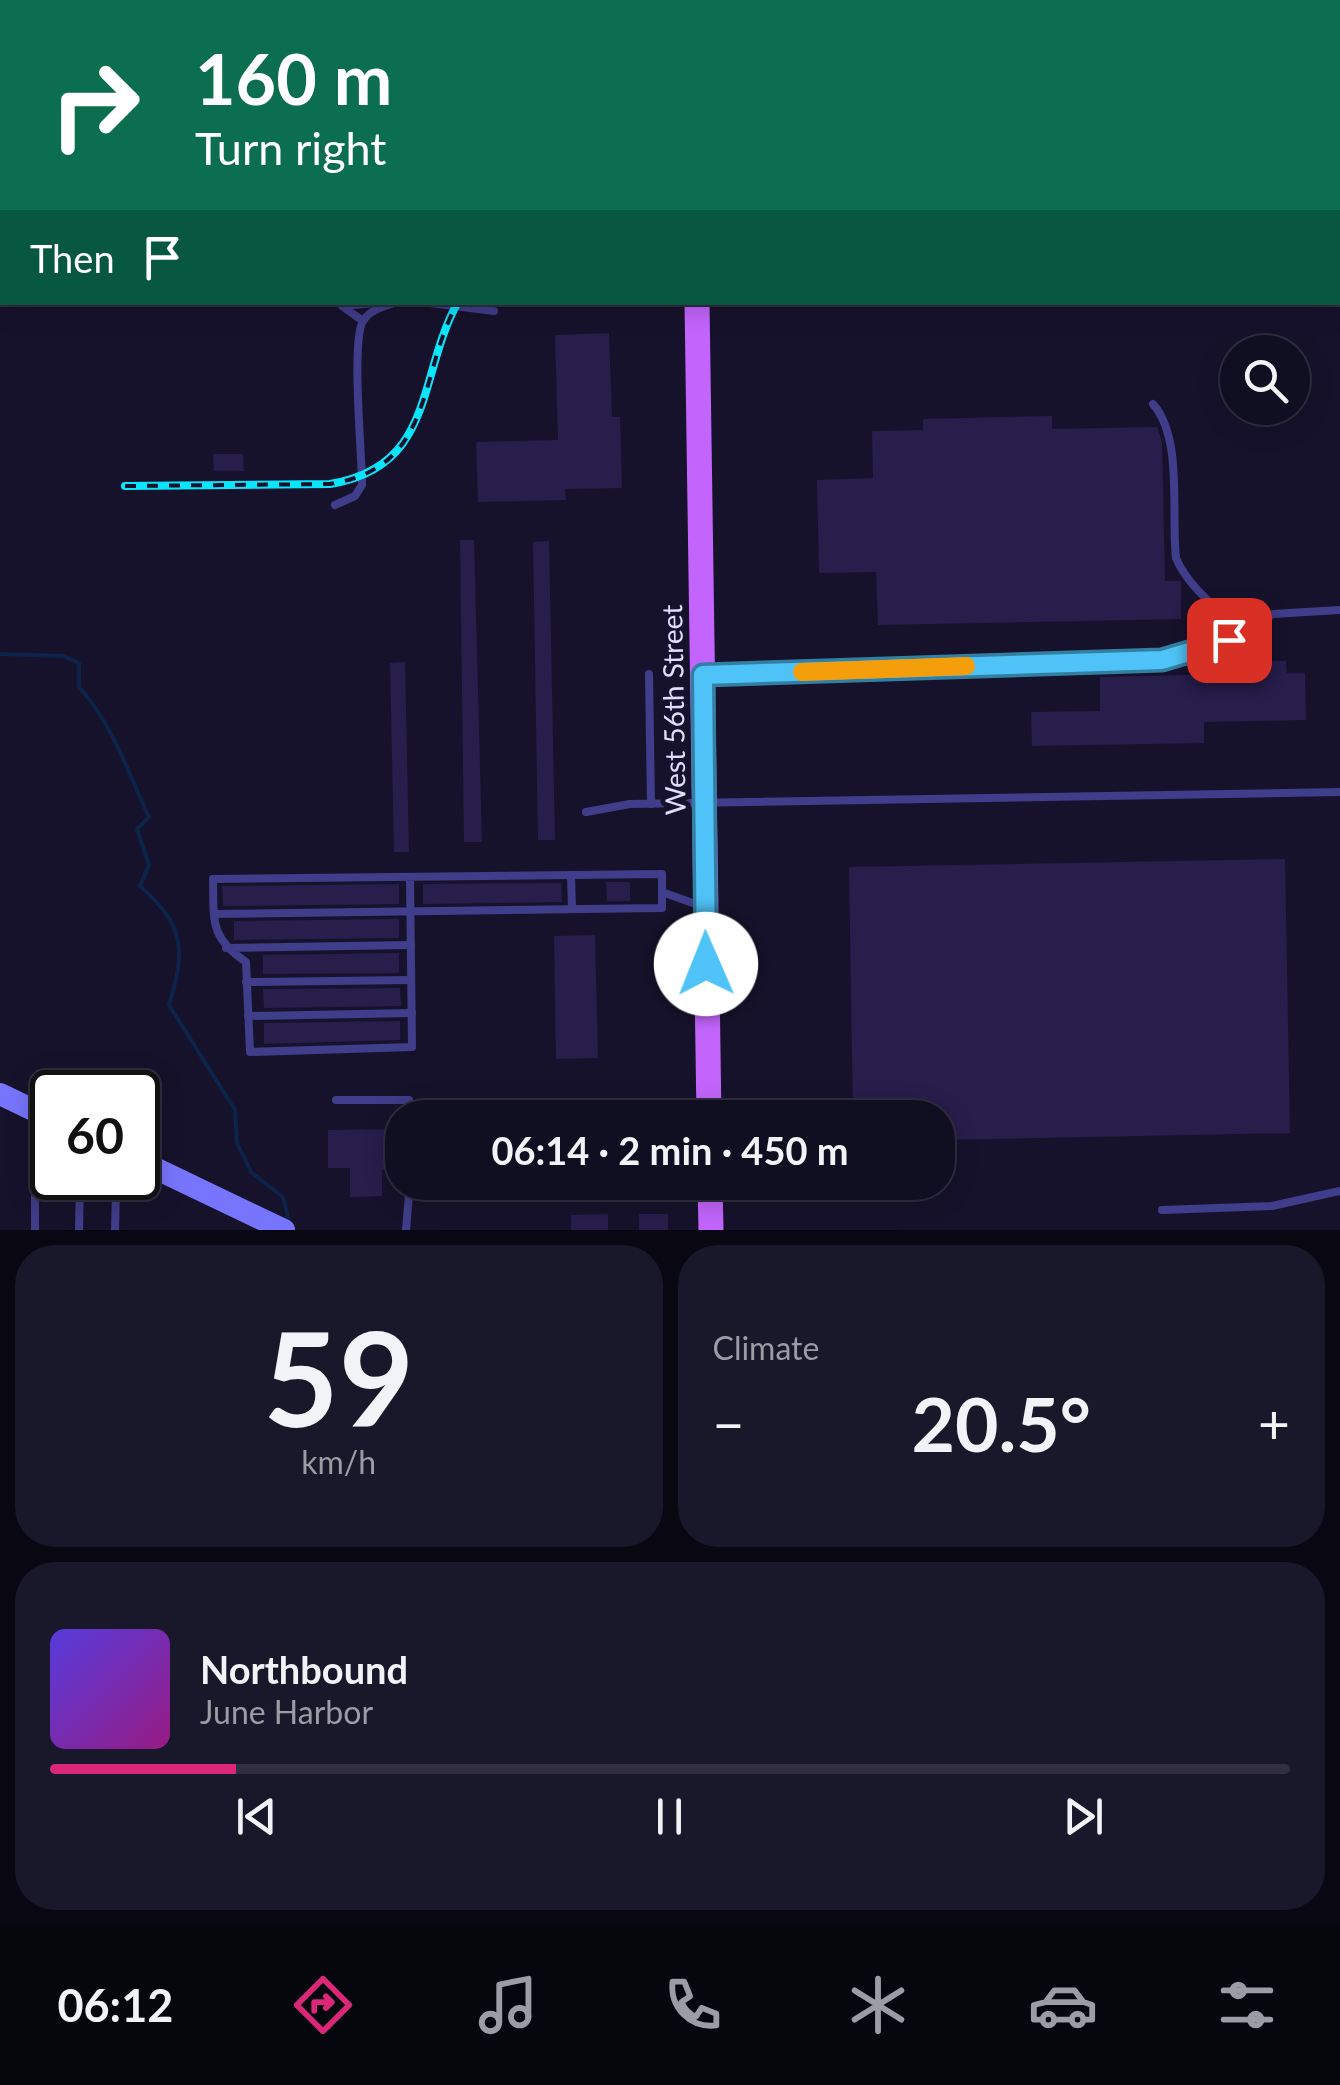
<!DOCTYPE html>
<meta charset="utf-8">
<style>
body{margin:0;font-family:Lato,sans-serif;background:#19172a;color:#f1f3f6;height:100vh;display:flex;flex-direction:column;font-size:38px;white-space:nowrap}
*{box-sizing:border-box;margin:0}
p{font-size:32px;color:#9c9ca5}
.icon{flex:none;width:55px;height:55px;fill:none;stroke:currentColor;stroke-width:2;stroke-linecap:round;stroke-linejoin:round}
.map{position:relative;height:1230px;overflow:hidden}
.details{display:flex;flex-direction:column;gap:15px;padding:15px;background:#090812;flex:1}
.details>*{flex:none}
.guide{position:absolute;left:0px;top:0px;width:1340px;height:305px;box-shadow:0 5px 25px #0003,0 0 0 2px #302e3f;background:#0b6e4f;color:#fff;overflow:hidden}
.tools{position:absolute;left:1220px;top:335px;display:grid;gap:20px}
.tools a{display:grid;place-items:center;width:90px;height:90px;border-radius:50%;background:#100e21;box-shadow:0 5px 25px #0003,0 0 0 2px #302e3f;font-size:50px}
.speed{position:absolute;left:30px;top:1070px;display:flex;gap:20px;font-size:50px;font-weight:700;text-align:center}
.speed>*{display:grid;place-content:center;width:130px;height:130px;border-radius:50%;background:#100e21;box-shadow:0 5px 25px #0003,0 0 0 2px #302e3f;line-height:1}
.speed .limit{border:5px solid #111;border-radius:15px;background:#fff;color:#111}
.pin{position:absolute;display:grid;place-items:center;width:85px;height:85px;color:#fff;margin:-42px;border-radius:20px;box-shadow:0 5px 15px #0006}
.me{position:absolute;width:110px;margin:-55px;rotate:359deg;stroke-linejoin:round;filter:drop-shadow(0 0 8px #0008)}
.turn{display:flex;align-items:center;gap:35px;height:210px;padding:0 30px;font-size:45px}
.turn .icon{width:130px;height:130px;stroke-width:2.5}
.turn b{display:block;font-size:70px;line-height:85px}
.then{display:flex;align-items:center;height:95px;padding:0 30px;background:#0003;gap:20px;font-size:38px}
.big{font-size:75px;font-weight:700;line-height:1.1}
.details .widget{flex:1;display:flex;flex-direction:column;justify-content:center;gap:15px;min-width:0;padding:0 35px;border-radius:40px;background:#19172a}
.details .dial{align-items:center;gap:0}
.dial b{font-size:130px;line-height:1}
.song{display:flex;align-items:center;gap:30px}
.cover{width:120px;height:120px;border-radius:15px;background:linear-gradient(135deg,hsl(250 70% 55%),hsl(310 70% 35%))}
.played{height:10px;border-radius:5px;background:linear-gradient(90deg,#db2777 15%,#302e3f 15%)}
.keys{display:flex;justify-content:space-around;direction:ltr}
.heat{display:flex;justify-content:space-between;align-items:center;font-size:55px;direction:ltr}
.details .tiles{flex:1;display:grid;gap:15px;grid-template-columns:1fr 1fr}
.widget:last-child{grid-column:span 2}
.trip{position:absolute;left:385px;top:1100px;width:570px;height:100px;border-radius:40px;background:#100e21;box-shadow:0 5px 25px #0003,0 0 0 2px #302e3f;font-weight:700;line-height:100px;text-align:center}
.tab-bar{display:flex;height:160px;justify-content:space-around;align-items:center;background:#06060d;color:#9c9ca5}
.tab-bar .icon{width:70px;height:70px}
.tab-bar .selected{color:#db2777}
.tab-bar b{font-size:45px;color:#f1f3f6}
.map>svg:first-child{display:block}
.green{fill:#153634}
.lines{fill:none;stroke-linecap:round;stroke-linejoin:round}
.stream{stroke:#0c234a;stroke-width:4}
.building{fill:#271e4c}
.path{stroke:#32bdb4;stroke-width:2.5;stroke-dasharray:5 8;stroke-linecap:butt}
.lane{stroke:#403d8a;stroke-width:8}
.secondary{stroke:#7775fd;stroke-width:22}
.primary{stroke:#c365fd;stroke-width:25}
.rail-casing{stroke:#0be5fc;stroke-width:8}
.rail{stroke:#16122c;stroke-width:4;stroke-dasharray:11;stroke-linecap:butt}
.route-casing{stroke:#337fa1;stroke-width:25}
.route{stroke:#4fc3f7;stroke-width:18}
.slow{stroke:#f59e0b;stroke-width:18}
.labels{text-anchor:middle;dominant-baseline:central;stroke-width:10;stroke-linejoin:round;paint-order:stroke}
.street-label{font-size:28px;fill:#e0ddff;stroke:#16122c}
</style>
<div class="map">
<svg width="1340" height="1230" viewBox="0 0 1340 1230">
<rect width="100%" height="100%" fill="#16122c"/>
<g class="green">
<path d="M76 0H675L676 2H75Z"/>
<path d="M709 0H1340V192L1338 2H709Z"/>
</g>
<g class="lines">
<path class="stream" d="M0 654 63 656 79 663V687C113 725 128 772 149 817L137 829 149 865 140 886C185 926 186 949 169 1005L235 1110 237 1143 252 1173 283 1197 289 1221"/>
</g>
<g class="building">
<path d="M609 333 612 417H620L622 488 565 489 566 500 478 502 476 442 558 440 555 335Z"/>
<path d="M1052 416V429L1157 427 1162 442 1165 581H1181V619L878 625 876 572 819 573 817 480 873 478 872 431 923 430V419Z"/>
<path d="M213 454H243L244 471H214Z"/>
<path d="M460 540H474L482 842H464Z"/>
<path d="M549 541 555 840H538L533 542Z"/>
<path d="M1268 661H1286L1287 673H1305L1306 720 1204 722V743L1032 746 1031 712 1100 711V677L1268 673Z"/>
<path d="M405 662 409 852H394L390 663Z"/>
<path d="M1285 859 1290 1133 938 1140V1118H853L849 867Z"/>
<path d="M606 882H630V901H607Z"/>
<path d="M561 883 562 902 423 904V884Z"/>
<path d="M399 884V904L223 906 222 886Z"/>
<path d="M399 919V938L234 940V921Z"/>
<path d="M595 935 598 1058 556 1059 554 936Z"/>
<path d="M399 953V973L263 974V955Z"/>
<path d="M400 988 401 1006 264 1008 263 989Z"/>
<path d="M400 1021V1040L264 1044V1023Z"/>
<path d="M402 1129V1169L382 1170V1196L350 1197V1168H328V1130Z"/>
<path d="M608 1214V1230H571V1215Z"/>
<rect x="639" y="1214" width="29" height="16"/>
</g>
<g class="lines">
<path class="path" d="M0 187 2 188"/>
<g class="lane">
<path d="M639 0 640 2"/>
<path d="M846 0V2"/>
<path d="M422 302 494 311"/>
<path d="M363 321 342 306 385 302"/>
<path d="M1153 404C1183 438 1171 513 1176 558 1189 589 1220 610 1244 633"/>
<path d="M335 505 355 496 362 485C362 454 351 342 363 321 370 309 386 306 397 302"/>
<path d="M649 674 651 804"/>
<path d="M708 675 1163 660 1229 640 1273 614 1340 610"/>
<path d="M586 812 630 804 1340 792"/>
<path d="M571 875 572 909"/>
<path d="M410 877 412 1047 250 1052 246 962C209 937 214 920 213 879 362 877 512 876 662 874V892L701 906"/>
<path d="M214 914 662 908V892"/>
<path d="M226 948 411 945"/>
<path d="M246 982 411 980"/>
<path d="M248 1016 412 1013"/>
<path d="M336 1100H409V1118"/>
<path d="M1162 1210 1272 1206 1340 1191"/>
<path d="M35 1230V1178H81"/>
<path d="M79 1230 80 1178 94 1188 116 1190 115 1230"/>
<path d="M406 1230 410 1182"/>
</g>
<g class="secondary">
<path d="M0 1094 52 1119"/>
<path d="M138 1160 284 1230"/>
</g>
<g class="primary">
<path d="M691 0V2"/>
<path d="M697 302 709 1118"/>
<path d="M710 1182 711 1230"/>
</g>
<g class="rail-casing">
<g id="rail">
<path d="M1338 206H1340"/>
<path d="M0 225H2"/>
<path d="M125 486 330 484C436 467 417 375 458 302"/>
</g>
</g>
<use href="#rail" class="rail"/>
</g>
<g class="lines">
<g class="route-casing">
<path id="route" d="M706 964 703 675 1162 660 1229 640"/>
</g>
<use href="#route" class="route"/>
<path class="slow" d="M802 672 966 666"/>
</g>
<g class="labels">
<g class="street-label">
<text transform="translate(673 710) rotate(-91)">West 56th Street</text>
</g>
</g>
</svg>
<div class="tools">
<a><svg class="icon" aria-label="search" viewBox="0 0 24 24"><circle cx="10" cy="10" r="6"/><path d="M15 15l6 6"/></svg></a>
</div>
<div class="speed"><div class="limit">60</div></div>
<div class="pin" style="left:1229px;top:640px;background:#d93025"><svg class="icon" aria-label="arrive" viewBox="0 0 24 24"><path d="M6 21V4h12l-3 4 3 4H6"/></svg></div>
<svg class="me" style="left:706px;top:964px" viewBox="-20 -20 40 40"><circle r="19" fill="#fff"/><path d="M0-13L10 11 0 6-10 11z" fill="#4fc3f7"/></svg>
<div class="trip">06:14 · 2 min · 450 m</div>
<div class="guide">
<div class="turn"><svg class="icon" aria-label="right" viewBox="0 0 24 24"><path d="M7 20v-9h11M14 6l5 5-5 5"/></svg><div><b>160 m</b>Turn right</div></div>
<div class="then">Then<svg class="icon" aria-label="arrive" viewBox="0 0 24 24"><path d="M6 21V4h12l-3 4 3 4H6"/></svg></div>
</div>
</div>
<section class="details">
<div class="tiles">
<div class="widget dial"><b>59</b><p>km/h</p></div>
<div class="widget"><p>Climate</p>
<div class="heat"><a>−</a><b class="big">20.5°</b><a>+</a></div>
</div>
<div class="widget">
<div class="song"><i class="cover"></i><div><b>Northbound</b><p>June Harbor</p></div></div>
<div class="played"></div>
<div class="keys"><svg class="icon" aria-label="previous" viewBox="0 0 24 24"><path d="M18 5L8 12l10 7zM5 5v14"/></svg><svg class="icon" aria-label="pause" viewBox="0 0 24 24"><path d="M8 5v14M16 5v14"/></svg><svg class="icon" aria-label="next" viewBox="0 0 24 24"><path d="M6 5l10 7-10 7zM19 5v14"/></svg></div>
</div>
</div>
</section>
<nav class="tab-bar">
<b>06:12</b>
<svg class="icon selected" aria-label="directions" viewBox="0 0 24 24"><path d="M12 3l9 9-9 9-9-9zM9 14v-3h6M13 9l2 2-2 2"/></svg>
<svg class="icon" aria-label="music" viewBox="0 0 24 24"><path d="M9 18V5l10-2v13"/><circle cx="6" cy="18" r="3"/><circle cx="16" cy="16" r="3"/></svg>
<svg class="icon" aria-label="phone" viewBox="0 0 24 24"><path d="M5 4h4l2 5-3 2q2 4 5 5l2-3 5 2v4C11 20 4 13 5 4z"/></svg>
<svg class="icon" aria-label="climate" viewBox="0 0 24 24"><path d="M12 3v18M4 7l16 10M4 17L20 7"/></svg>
<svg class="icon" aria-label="car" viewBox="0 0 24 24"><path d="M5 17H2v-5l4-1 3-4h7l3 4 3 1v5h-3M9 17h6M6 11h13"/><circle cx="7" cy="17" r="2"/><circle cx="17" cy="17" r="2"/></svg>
<svg class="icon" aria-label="filters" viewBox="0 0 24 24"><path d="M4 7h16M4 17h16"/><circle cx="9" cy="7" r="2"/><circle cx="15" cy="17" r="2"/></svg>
</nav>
